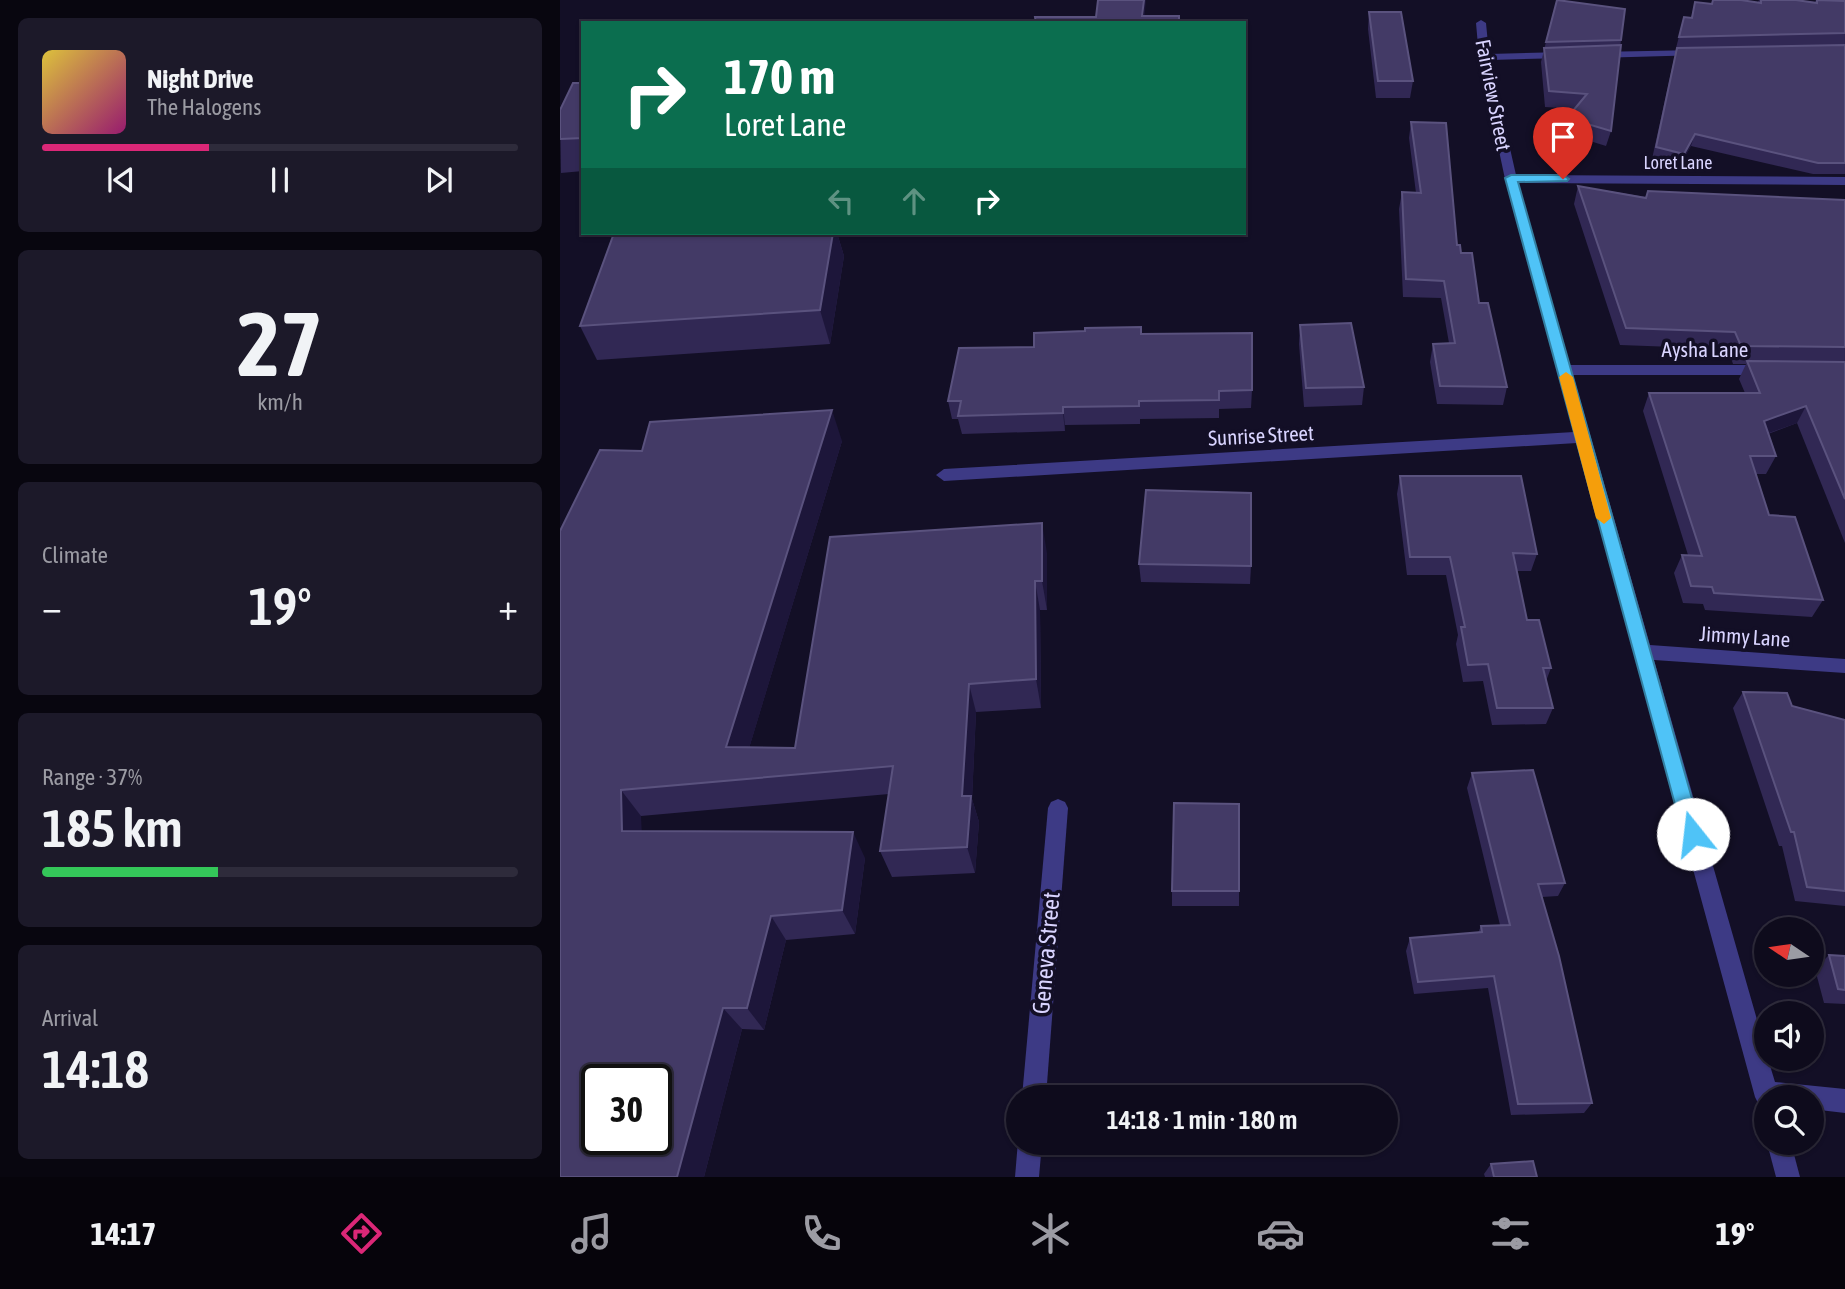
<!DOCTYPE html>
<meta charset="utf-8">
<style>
body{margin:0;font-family:"Asap Condensed",sans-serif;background:#1c1929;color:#f1f3f6;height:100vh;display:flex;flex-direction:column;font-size:26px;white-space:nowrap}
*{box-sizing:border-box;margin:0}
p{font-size:23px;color:#9b9ba3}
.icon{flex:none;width:38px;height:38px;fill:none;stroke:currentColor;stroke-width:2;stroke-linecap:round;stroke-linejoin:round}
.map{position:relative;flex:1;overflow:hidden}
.panel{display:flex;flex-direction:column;gap:18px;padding:18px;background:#08060f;width:560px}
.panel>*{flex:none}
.banner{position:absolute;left:21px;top:21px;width:665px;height:214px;border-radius:0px;box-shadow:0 2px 5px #0004,0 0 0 2px #2e2b3b;background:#0b6e4f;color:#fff;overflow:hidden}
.needle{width:46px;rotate:283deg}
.tools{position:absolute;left:1194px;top:917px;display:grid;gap:14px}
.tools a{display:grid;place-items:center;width:70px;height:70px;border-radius:50%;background:#0e0b1c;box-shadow:0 2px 5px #0004,0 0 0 2px #2e2b3b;font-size:35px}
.speed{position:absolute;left:21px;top:1064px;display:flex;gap:14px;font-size:35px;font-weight:700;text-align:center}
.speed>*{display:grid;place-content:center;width:91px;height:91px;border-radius:50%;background:#0e0b1c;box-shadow:0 2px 5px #0004,0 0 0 2px #2e2b3b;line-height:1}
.speed .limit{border:4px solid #111;border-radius:10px;background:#fff;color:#111}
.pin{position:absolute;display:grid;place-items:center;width:60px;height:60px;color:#fff;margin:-72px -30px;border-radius:50% 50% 50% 0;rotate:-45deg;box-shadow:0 0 7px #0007}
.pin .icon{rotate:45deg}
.me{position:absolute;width:77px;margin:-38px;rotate:344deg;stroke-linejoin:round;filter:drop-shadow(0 0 5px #0008)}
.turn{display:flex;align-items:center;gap:24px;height:147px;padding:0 28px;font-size:32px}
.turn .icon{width:91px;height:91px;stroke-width:2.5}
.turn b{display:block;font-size:49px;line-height:60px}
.lanes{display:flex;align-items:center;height:66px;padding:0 28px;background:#0003;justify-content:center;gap:35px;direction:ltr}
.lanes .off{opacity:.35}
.big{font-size:52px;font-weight:600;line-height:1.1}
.panel .widget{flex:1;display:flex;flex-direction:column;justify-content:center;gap:10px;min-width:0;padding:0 24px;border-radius:10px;background:#1c1929}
.panel .dial{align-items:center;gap:0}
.dial b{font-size:91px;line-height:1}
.song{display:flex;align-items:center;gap:21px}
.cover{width:84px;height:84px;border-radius:10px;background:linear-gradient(135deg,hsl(50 70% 55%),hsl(320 70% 35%))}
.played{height:7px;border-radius:4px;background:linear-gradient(90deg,#db2777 35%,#2e2b3b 35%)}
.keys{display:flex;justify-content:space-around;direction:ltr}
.heat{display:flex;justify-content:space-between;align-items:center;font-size:38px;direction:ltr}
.charge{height:10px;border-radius:5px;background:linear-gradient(90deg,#34c759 37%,#2e2b3b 0)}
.trip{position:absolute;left:446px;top:1085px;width:392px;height:70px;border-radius:35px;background:#0e0b1c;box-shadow:0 2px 5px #0004,0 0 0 2px #2e2b3b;font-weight:600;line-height:70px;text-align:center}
.tab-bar{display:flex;height:112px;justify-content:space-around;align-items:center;background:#06040b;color:#9b9ba3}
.tab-bar .icon{width:49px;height:49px}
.tab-bar .active{color:#db2777}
.tab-bar b{font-size:32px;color:#f1f3f6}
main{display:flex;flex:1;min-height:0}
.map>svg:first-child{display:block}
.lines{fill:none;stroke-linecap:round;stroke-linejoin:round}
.minor{fill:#3d3a85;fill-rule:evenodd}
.wall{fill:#312854}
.shaded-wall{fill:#1d163a}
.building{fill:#433a66;stroke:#5a527e;stroke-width:2;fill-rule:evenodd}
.route{fill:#4fc3f7;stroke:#337fa1;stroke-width:2}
.slow{fill:#f59e0b}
.labels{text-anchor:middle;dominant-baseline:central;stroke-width:7;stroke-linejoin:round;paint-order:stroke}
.far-street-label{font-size:18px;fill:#d9d4ff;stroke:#130f26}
.street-label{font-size:21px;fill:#d9d4ff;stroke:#130f26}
.near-street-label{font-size:24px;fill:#d9d4ff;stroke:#130f26}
</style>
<main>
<section class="panel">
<div class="widget">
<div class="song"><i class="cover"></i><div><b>Night Drive</b><p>The Halogens</p></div></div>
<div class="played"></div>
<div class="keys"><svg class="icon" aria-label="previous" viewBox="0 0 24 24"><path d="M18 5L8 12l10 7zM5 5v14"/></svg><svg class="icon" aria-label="pause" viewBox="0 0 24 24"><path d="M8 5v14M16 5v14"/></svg><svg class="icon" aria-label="next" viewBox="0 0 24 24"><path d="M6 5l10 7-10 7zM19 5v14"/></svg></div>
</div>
<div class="widget dial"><b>27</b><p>km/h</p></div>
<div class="widget"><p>Climate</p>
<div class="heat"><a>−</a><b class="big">19°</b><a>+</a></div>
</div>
<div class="widget"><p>Range · 37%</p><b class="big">185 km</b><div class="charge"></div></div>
<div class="widget"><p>Arrival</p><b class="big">14:18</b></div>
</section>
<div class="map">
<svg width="1285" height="1177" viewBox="0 0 1285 1177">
<rect width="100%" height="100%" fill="#130f26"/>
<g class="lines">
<g class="minor">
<path d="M921 20 926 23 929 54 1005 52 1010 55 1005 58 930 60 956 175 1285 177V185L958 183 1010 365H1207L1214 370 1207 375H1013L1090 645 1285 659V673L1094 660 1206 1051V1059H1208L1215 1082 1285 1089V1113L1251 1109V1097H1206V1108L1199 1105 1195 1097 1017 443 384 481 376 475 384 469 1014 432 945 179 919 57 916 23Z"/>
<path d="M1138 50 1142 51V55L1036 58 1031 55 1036 52Z"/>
<path d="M498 799 505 802 508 808 486 1097H462L488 808 491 802Z"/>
<path d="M458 1141 482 1143 479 1177H455Z"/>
<path d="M1207 1143H1231L1240 1177H1216Z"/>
</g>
</g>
<g class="wall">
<path d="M1199 0H1236L1255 2 1256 0 1285 1V45L1116 48 1124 17 1131 18 1135 2 1152 4 1198 2Z"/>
<path d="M809 12 853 81 850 98H816L808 29Z"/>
<path d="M1061 40 1051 131 1046 146 1004 133 1007 118 1015 109 985 107 981 62 986 42Z"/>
<path d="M1285 45V174H1253L1131 146 1120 165 1092 159 1114 59 1117 48Z"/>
<path d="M23 83V171L1 173 0 110Z"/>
<path d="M851 122 897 245 901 253 947 387 943 405 877 404 870 362 873 344 889 343 881 298 843 297 839 209 842 192 856 193 849 138Z"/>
<path d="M1018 186 1086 197 1088 191 1285 200V543L1237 423 1208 434 1216 456 1206 474H1196L1209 515 1263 600 1252 617 1145 610 1143 604 1123 603 1114 573 1122 555H1128L1083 411 1089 393H1185L1179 379 1186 364H1173L1168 349 1060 345 1014 204Z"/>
<path d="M111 233H277L284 256 270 344 37 360 20 326Z"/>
<path d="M740 325 804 387 802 405 744 407 739 344Z"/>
<path d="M581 334 692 390 691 408 659 409V418L580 419V424L505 425V431L402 434 398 419H392L388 401 474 347Z"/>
<path d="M282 441 189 748H235L487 553V610H480L481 708 416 712 412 799 419 822 415 873 332 877 320 851 329 794 81 816V831L305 858 295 934 226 940 204 1030 182 1029 144 1177H0L82 451Z"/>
<path d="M840 476 977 554 971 571H956L967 620 991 668 986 681 993 708 986 724 932 725 923 681 903 682 896 644 898 635 886 575H847L837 494Z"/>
<path d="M579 564 691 566 690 584 581 582Z"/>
<path d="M1183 692 1285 720V906L1235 901 1222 846H1219L1173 708Z"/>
<path d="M912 773 1005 883 998 896 982 897 1032 1103 1024 1113 951 1115 928 988 854 994 846 951 850 938 918 933 921 926 940 925 907 788Z"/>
<rect x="612" y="891" width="67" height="15"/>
<path d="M1269 955 1285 956V1004L1264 1003 1255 969Z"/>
<path d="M931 1164 977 1177H925L924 1174Z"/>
</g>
<g class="shaded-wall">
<path d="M584 0H586L584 23H583Z"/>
<path d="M1135 134 1131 146 1120 165 1124 154Z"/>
<path d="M273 233H277L284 256 270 344 260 310Z"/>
<path d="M1246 406 1237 423 1195 438 1204 421Z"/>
<path d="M503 407 505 425V431L503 413Z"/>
<path d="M272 410 282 441 181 775 166 747Z"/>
<path d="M482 523 487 553V610L482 581Z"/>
<path d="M475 581 480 610 481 708 476 679Z"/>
<path d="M409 684 416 712 412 799 419 822 415 873 407 847 402 796Z"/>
<path d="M61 790 81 816 83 857 62 831Z"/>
<path d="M293 832 305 858 295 934 282 910Z"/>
<path d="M211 916 226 940 204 1030 187 1008Z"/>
<path d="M163 1008 182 1029 144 1177H117Z"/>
</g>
<g class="building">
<path d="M538 0H584L582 16H619V23H476L475 17H536Z"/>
<path d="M997 0 1065 9 1061 40 986 42Z"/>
<path d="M1153 0H1181L1201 3V0H1236L1257 3V0L1285 1V33L1119 37 1124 17 1132 18 1135 2 1152 4Z"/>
<path d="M809 12H841L853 81H818Z"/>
<path d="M1061 45 1051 131 1007 118 1027 94 989 91 984 48Z"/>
<path d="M1285 45V163H1258L1135 134 1124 154 1096 147 1117 48Z"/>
<path d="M13 83H23V138L0 139V110Z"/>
<path d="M851 122 886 123 897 245H900L901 253H912L919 303H928L947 387 880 386 873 344 895 343 884 281 846 279 842 192 861 193Z"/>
<path d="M1018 186 1086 198 1088 191 1285 200V347L1181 346 1175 332 1066 328Z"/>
<path d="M111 233H273L260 310 20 326 53 236Z"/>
<path d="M791 323 804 387 746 388 740 325Z"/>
<path d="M581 327V334L692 333V390L659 391V400L579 401V406L503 407V413L398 416 401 401H388L399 348 474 347V333L525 331V328Z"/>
<path d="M1187 361 1285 362V499L1246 406 1204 421 1216 456H1190L1209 515 1235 517 1263 600 1154 593 1152 587 1131 586 1122 555 1142 556 1089 393H1200Z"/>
<path d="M272 410 166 747 235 748 270 537 482 523V581H475L476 679 409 684 402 796H411L407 847 320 851 333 766 61 790 62 831 293 832 282 910 211 916 187 1008H163L117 1177H0V531L40 450 82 451 90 422ZM37 1080H96V1139H37Z"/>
<path d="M840 476H961L977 554 953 553 967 620H979L991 668H983L993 708H937L928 664 908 665 901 627H905L890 557H850Z"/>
<path d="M586 490 691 493V566L579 564Z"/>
<path d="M1183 692 1227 693 1232 706 1285 720V891L1247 887 1234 832H1231Z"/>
<path d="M973 770 1005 883 978 884 999 956 1032 1103 958 1104 934 976 858 982 850 938 922 932 921 926 950 925 912 773Z"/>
<path d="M614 803 679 804V891H612Z"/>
<path d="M1269 955 1285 956V990L1278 989Z"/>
<path d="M973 1161 977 1177H934L931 1164Z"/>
</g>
<path class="route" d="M1003 175 1009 179 1007 181 958 182 1142 834 1139 839 1133 842 1126 839 1123 834 945 178 951 175Z"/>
<path class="slow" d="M1006 372 1013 377 1051 518 1044 524 1036 518 999 377Z"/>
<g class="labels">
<g class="far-street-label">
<text x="1118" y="162">Loret Lane</text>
</g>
<g class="street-label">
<text transform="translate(934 95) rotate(79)">Fairview Street</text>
<text x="1145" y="349">Aysha Lane</text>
<text transform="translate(701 435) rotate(-3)">Sunrise Street</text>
<text transform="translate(1185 636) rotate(4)">Jimmy Lane</text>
</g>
<g class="near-street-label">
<text transform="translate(486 953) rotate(-85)">Geneva Street</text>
</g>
</g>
</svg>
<div class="tools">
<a><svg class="needle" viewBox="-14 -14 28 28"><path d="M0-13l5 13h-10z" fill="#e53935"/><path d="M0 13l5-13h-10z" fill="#9b9ba3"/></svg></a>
<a><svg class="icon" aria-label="sound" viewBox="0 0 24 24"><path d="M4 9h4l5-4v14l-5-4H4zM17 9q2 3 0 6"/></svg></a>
<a><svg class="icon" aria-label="search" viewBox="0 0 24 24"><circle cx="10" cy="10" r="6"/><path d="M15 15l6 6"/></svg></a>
</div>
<div class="speed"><div class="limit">30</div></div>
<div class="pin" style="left:1003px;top:179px;background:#d93025"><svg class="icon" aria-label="arrive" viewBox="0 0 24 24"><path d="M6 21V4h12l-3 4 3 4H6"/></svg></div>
<svg class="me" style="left:1133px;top:834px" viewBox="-20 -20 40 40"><circle r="19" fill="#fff"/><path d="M0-13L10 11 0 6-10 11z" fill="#4fc3f7"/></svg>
<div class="trip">14:18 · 1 min · 180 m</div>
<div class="banner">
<div class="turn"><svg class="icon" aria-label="right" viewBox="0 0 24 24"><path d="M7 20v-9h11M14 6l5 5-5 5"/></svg><div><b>170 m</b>Loret Lane</div></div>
<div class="lanes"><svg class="icon off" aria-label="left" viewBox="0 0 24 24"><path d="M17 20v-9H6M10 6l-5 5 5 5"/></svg><svg class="icon off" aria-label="ahead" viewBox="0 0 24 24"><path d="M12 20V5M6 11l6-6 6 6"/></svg><svg class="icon" aria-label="right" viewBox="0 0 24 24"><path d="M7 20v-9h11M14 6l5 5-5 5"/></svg></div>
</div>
</div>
</main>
<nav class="tab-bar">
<b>14:17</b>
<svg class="icon active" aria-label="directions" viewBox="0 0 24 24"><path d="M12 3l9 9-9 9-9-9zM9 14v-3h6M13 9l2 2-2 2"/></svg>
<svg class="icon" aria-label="music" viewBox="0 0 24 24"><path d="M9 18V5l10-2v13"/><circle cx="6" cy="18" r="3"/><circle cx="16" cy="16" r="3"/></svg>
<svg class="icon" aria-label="phone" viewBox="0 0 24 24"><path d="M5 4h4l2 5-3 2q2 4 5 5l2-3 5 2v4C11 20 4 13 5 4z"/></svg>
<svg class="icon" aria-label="climate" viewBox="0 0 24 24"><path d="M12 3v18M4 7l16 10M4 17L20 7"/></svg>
<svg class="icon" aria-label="car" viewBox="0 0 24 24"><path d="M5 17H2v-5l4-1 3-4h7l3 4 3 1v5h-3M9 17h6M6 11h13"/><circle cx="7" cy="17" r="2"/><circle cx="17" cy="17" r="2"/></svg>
<svg class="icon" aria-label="filters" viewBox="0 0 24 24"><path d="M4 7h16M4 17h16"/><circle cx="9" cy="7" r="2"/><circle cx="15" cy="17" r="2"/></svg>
<b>19°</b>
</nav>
